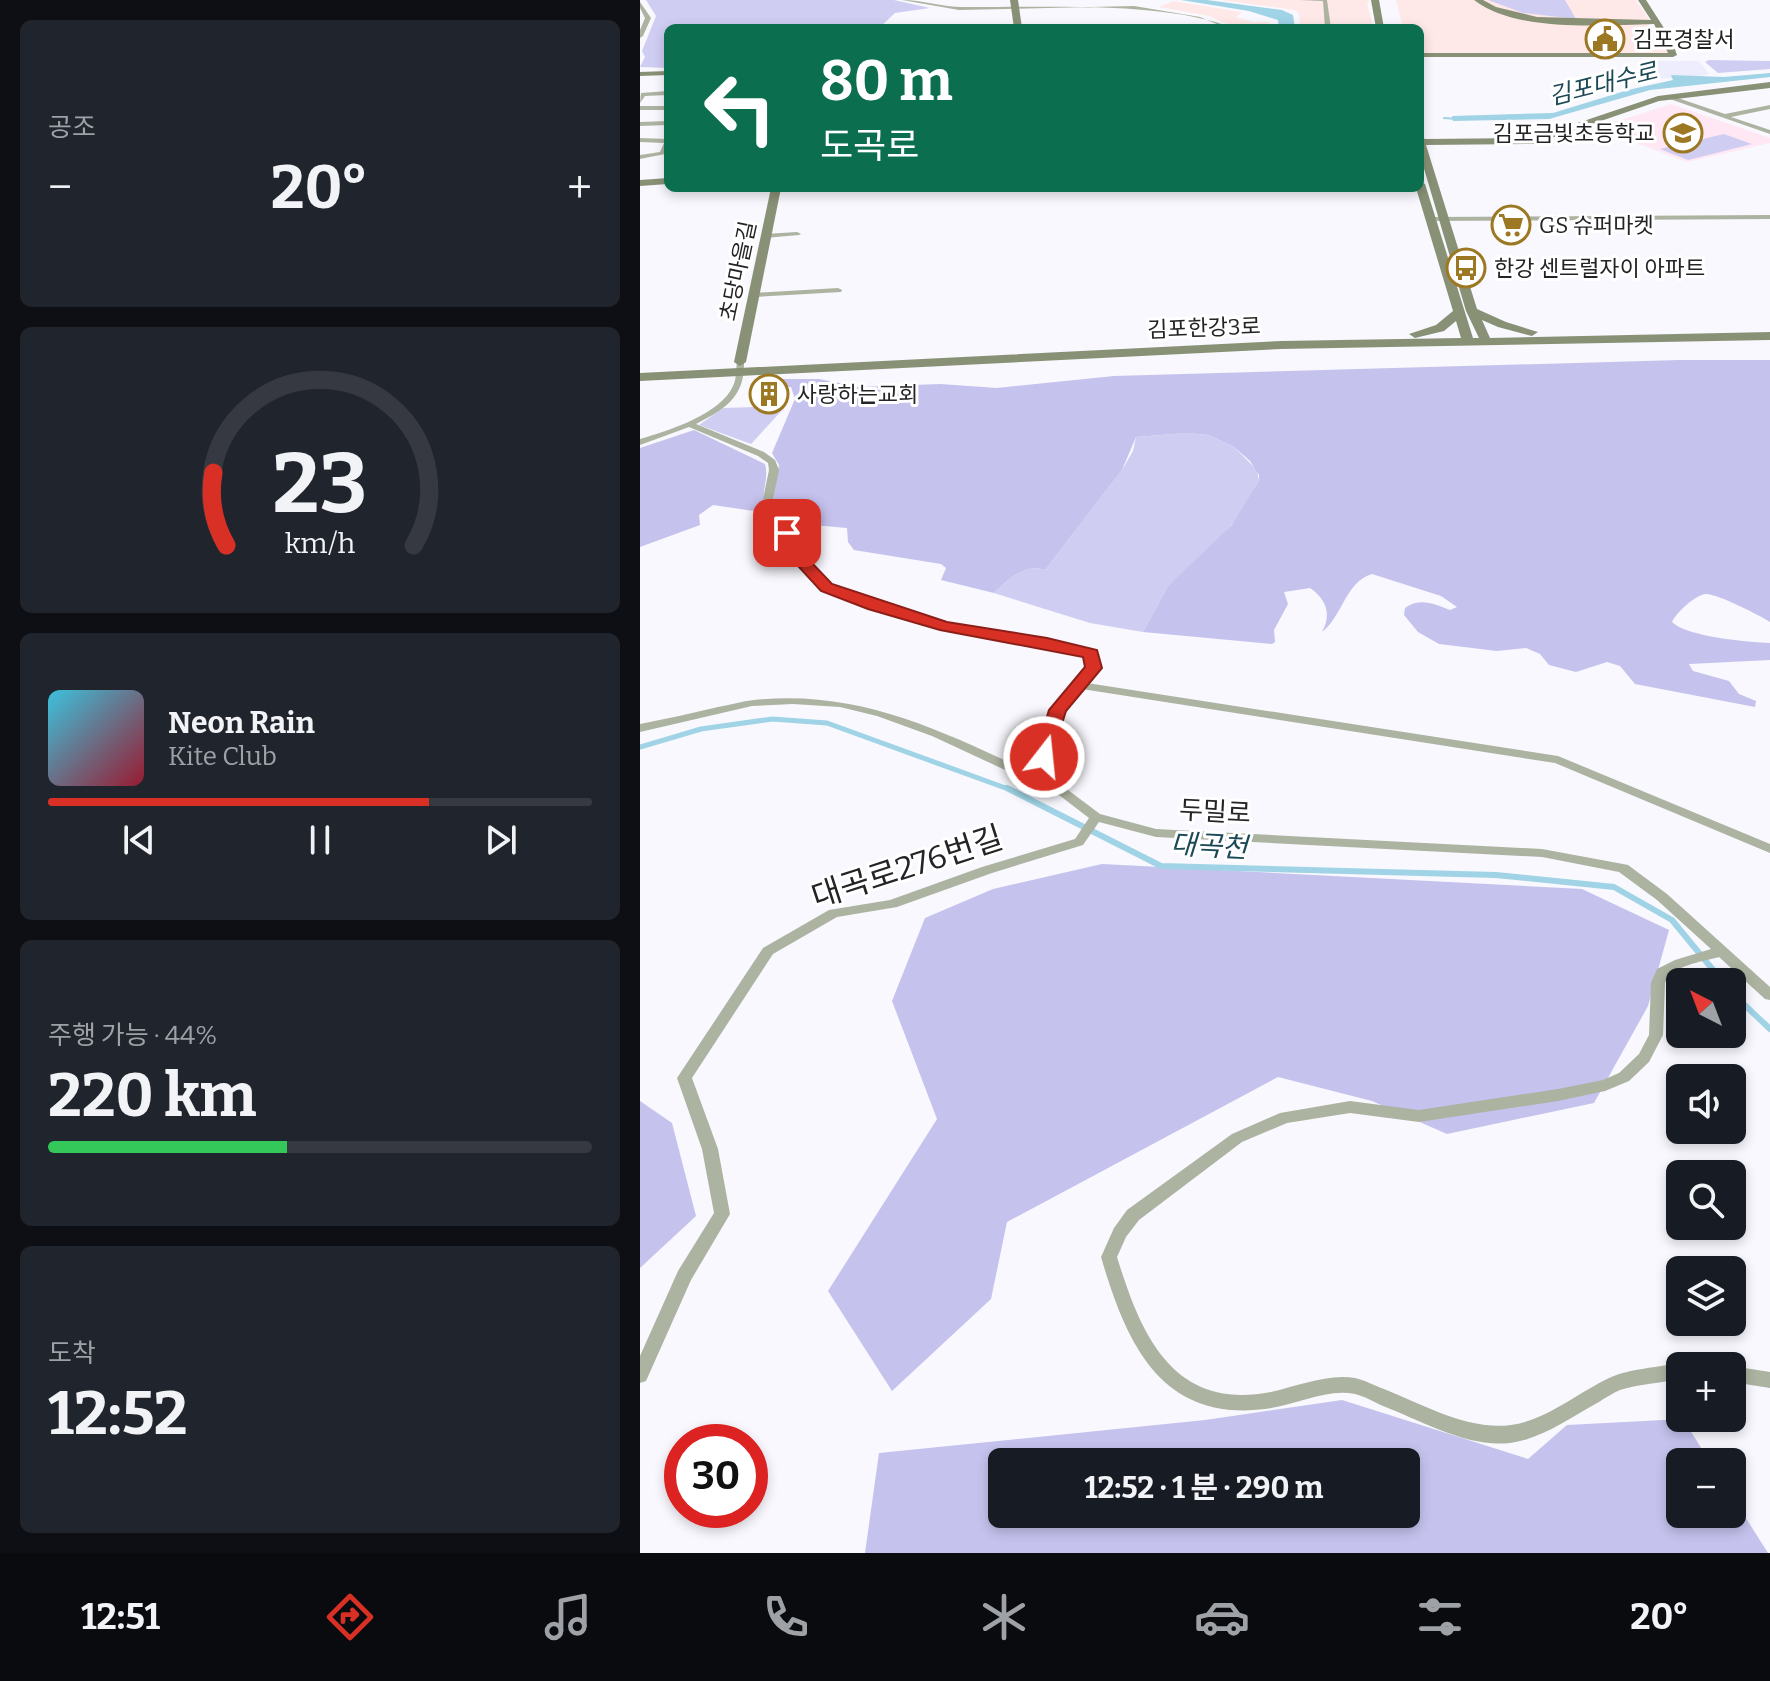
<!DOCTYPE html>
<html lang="ko">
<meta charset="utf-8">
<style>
body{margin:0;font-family:Bitter,"Noto Sans KR",serif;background:#20242c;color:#f1f3f6;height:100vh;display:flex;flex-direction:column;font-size:30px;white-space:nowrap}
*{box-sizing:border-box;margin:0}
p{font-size:26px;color:#9ea1a6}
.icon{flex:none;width:44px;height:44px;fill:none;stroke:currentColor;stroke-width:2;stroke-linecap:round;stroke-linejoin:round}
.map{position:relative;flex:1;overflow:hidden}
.side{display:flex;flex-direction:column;gap:20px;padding:20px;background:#0d0f14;width:640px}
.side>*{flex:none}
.hud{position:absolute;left:24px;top:24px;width:760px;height:168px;border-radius:12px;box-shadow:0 4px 12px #0003;background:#0b6e4f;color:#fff;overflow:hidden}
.needle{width:52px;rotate:318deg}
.fabs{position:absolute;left:1026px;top:968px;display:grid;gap:16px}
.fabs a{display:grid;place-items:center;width:80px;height:80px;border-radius:12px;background:#171b24;box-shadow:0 4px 12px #0003;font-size:40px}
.speed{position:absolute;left:24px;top:1424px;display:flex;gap:16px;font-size:40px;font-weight:700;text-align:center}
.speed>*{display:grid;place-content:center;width:104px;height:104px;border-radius:50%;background:#171b24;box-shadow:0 4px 12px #0003;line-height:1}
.speed .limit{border:12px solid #d22;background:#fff;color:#111}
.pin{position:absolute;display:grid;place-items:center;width:68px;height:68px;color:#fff;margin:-34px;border-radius:16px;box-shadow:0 4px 12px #0006}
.me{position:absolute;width:88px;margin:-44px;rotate:16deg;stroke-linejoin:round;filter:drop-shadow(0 0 6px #0008)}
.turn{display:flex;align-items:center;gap:28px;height:168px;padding:0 24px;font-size:36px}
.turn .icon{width:104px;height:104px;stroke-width:2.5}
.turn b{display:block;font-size:56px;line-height:68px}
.big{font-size:60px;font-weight:700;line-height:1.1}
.side .card{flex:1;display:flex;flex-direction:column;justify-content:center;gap:12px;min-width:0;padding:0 28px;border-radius:12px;background:#20242c}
.side .dial{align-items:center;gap:0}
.dial svg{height:208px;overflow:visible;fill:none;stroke:#363941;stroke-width:7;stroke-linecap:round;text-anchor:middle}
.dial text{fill:#f1f3f6;stroke:none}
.song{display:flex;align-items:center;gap:24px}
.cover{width:96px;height:96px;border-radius:12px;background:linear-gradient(135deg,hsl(190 70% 55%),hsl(350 70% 35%))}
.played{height:8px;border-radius:4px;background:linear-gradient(90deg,#d93025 70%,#363941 70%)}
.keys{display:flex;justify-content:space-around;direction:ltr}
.heat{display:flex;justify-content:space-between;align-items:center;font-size:44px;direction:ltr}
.charge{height:12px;border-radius:6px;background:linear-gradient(90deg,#34c759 44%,#363941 0)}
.trip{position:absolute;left:348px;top:1448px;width:432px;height:80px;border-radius:12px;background:#171b24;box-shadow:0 4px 12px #0003;font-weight:700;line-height:80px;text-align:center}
.tab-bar{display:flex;height:128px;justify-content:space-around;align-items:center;background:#090b0e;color:#9ea1a6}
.tab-bar .icon{width:56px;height:56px}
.tab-bar .on{color:#d93025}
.tab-bar b{font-size:36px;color:#f1f3f6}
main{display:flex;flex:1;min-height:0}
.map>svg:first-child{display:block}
.commercial{fill:#ffe9e8}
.built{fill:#eeedfd}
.education{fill:#ffe7f3}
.green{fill:#d0cdf3}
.forest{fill:#c5c2ed;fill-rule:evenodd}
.water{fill:#9fd3e5}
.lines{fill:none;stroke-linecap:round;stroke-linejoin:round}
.stream-far2{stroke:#9fd3e5;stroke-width:2}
.stream-far1{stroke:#9fd3e5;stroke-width:5}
.stream{stroke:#9fd3e5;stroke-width:6}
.street{fill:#adb3a1;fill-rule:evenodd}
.secondary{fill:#889176;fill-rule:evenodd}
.route{fill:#d93025;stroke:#8d1f18;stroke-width:2}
.labels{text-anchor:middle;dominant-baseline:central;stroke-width:6;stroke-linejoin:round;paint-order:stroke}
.far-poi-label{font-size:22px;fill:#242427;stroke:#fff;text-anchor:start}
.far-street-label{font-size:22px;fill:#242427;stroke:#fff}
.far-water-label{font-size:24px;font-style:italic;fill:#1c4956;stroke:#fff}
.street-label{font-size:26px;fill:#242427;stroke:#fff}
.water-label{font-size:28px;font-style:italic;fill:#1c4956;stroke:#fff}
.near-street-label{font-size:32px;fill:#242427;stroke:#fff}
</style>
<main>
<section class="side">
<div class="card"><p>공조</p>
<div class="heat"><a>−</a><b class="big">20°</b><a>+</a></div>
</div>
<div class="card dial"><svg viewBox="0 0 100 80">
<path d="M14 69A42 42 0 1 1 86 69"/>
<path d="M14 69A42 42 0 0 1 9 41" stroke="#d93025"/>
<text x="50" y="56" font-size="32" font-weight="700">23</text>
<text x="50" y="72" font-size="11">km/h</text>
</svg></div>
<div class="card">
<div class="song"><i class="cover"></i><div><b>Neon Rain</b><p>Kite Club</p></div></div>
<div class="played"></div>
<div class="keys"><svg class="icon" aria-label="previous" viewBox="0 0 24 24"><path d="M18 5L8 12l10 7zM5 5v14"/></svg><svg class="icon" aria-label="pause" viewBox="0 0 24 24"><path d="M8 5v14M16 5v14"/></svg><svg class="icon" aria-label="next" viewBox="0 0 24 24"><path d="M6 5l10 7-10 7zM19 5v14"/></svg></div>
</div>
<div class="card"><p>주행 가능 · 44%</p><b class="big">220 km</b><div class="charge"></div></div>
<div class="card"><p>도착</p><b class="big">12:52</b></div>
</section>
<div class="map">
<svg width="1130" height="1553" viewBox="0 0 1130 1553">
<rect width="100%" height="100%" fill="#f8f8fe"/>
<g class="commercial">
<path d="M581 0H730L727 4 734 28H660L659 14 655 10Z"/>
<path d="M756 0H996L1009 19V26L1022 46 1029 51 1027 54 780 53V28H763Z"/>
<path d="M533 1 602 12 596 17 613 22H628L633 28H596L569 16 519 7Z"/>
</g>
<path class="built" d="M1002 61H1059L1069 74 1059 77 1014 79Z"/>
<path class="education" d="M1031 104 1130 138V143L1047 162 957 128Z"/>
<g class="green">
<path d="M6 0H254L290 8 255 13 239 28H28V68L0 67 5 57 2 51 16 16Z"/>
<path d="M848 0H925L936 19 883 13Z"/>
<path d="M1069 60 1130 61V69L1078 73 1065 62Z"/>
<path d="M1084 134 1112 144 1048 160 1020 149Z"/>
<path d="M146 406 111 444 59 425 83 408Z"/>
<path d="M546 433 569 435 594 447 617 470 619 481 603 509 582 538 528 586 503 632 450 623 354 593C368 580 384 563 405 570L482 470 493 451 496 437Z"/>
</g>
<g class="forest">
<path d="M1039 360H1130V622C1119 615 1078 594 1066 594 1055 595 1037 612 1032 622 1047 637 1108 642 1130 643V660L1049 664 1053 671 1089 681 1099 694 1116 701 1115 707 995 684 980 666 967 662 936 672 909 665 900 654 886 648 857 651 799 644 778 632 764 615 765 608C780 597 795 604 810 610L817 607 801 596 732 574C706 581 702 617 682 632 692 614 686 599 670 588L644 592 648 604 634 630 635 642 632 644 503 632 528 586 591 526 619 481V475L610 461 594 447 569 435 546 433 496 437 482 470 405 570C384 563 368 580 354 593L301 580 306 568 301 564 214 550 208 542 207 528 173 525 142 517 133 499 139 465 132 453 155 399 151 387 125 386 126 382 132 379H179L220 387 300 384 357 388 474 376Z"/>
<path d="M54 430 125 464C130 481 118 495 127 513L73 505 59 515 60 525 0 547V448Z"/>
<path d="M462 864 942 889 1029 930 1008 1006 954 1103 807 1134 732 1101 638 1077 367 1222 351 1299 252 1391 188 1291 297 1119 252 1001 285 918 353 889Z"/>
<path d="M0 1101 32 1123 56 1216 0 1268Z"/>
<path d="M702 1400 888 1459 927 1425 1043 1419 1070 1462H1040V1514H1092V1496L1128 1553H225L239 1453 565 1420ZM362 1462H766V1514H362Z"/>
</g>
<g class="water">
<path d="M541 0H567L642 10 653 15 655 28H639L638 20 609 11Z"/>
<path d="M1130 73V77L1010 90 909 119 813 121 812 116 913 113 988 90 1033 80 1031 75 1084 77Z"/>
</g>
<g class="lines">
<path class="stream-far2" d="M804 118 818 119"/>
<path class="stream-far1" d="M0 747 61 729 132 719 187 723 371 790"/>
<g class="stream">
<path d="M367 788 521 866 856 875 974 887 1032 920 1083 982"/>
<path d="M1092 993 1130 1029"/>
</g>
<g class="street">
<path d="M262 0C282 0 302 7 323 7 402 8 523 0 593 28H586L560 17 494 6 319 10Z"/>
<path d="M659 0H687L691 28H685L683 1Z"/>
<path d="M0 2 11 18 3 36 0 38V30L5 18 0 8Z"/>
<path d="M28 91V95L5 96 0 103 1 93Z"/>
<path d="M1029 95 1085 114 1130 105V109L1091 117 1130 130V134L1027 98Z"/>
<rect x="0" y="106" width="28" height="4"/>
<path d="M28 121V125L0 126V122Z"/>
<path d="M0 138 28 139V148L25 154 0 159V155L20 152 24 143 0 142Z"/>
<path d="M1130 215V219L788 221 785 219 788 217Z"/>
<path d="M157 232 161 234 159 235 125 238 121 236 125 234Z"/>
<path d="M198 288 202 290 201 292 113 297 109 295 113 293Z"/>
<path d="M97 360 104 362C105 397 85 409 56 424L124 452 135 460 139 470 133 499 135 510 167 561 190 585 307 624 407 640 455 652 460 668 447 683 918 756 1130 844V853L915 763 442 689 422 711 410 757 428 790 460 814 516 829 902 849 983 864 988 865 1027 894 1130 987V1000L1125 999 1079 957C1062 962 1032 965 1025 983L1023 1035 1009 1062 989 1081 965 1091 918 1101 779 1122 710 1113 647 1123 602 1142 499 1220 486 1237 477 1257C501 1335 533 1411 631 1392 657 1386 689 1373 715 1378 725 1380 735 1386 744 1389 782 1404 828 1431 871 1425 904 1421 938 1393 969 1378 988 1369 1019 1367 1040 1363L1046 1366H1040V1379C1021 1383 999 1384 980 1390 973 1393 965 1398 959 1402 931 1417 902 1439 870 1443 828 1448 782 1421 743 1406 734 1402 724 1396 715 1394 686 1388 654 1406 625 1409 520 1422 486 1342 461 1257L474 1228 487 1210 592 1134 640 1113 710 1101 779 1110 918 1089 963 1080 979 1073 999 1054 1009 1035 1011 983 1017 969 1035 960 1071 949 1017 900 979 872 902 857 516 837 459 822 443 845 352 873 257 907 197 917 133 954 52 1078 78 1149 90 1214 51 1280 6 1381 0 1383V1356L38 1271 74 1213 62 1149 37 1078 123 948 189 910 250 900 342 867 435 839 449 818 419 795 292 736 237 716 200 707 153 704 112 706 0 732V724C26 719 52 713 78 707 90 705 102 701 114 700 226 688 313 737 412 782L398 757 411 710 448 668 446 656 407 646 301 629 182 589 159 565 125 510 123 499 129 470 128 463 118 456 49 427 0 445V439C28 431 81 414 93 386 97 378 96 368 97 360Z"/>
<path d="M1092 1366 1130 1372V1388L1092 1382Z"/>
</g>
<g class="secondary">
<path d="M370 0H378L382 28H374Z"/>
<path d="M731 0H739L744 28H736Z"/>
<path d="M834 0H843L856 7 897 17 1011 20 998 0H1006L1031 39 1037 55 1033 57H780V53H1028L1014 24C962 25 877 33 834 0Z"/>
<path d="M28 71V75L0 76V72Z"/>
<path d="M1130 82V88L1019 101 894 144 786 145 837 309 866 322 898 332 892 336 858 327 842 320 850 338 1130 332V340L641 349 0 381V373L641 341 821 338 816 321 804 331 775 338 769 334 796 325 813 311 776 188H780V181L785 184 833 338H839L826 311 780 155V136L785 139 893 138 1018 96Z"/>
<path d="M28 178V184L0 186V180Z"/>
<path d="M131 188H141L106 362 100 366 94 362Z"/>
</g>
</g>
<path class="route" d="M147 529 153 530 170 561 192 584 307 622 407 638 457 650 462 668 426 711 410 761H398L395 757 409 710 445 667 443 657 300 630 228 609 181 591 158 566 140 533Z"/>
<defs>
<g id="civic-ring" transform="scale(2)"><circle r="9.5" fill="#fff" stroke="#9c7823" stroke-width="1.5"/><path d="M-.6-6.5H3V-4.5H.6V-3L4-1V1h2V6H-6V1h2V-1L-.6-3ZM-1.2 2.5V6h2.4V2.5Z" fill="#9c7823"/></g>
<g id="school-ring" transform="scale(2)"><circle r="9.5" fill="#fff" stroke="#9c7823" stroke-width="1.5"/><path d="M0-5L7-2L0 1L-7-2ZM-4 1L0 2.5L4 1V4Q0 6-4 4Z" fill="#9c7823"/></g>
<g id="supermarket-ring" transform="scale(2)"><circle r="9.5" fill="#fff" stroke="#9c7823" stroke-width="1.5"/><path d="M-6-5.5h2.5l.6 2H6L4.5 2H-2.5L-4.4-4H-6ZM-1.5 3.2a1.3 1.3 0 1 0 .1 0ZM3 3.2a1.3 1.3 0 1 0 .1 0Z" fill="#9c7823"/></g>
<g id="bus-ring" transform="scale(2)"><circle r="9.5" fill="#fff" stroke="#9c7823" stroke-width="1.5"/><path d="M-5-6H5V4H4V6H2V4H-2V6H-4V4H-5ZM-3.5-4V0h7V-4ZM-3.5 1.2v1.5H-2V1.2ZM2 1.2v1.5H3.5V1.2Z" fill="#9c7823"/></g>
<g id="building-ring" transform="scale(2)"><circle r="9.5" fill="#fff" stroke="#9c7823" stroke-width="1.5"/><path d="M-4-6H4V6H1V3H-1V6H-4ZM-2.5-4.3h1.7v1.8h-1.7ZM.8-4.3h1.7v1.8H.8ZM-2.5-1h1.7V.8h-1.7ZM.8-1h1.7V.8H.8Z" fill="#9c7823"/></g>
</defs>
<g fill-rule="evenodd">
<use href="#civic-ring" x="965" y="39"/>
<use href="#school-ring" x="1043" y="133"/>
<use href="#supermarket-ring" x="871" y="225"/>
<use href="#bus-ring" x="826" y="268"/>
<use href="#building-ring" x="129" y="394"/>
</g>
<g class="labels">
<g class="far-poi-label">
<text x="993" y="39">김포경찰서</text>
<text x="1015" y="133" text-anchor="end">김포금빛초등학교</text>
<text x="899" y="225">GS 슈퍼마켓</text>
<text x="854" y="268">한강 센트럴자이 아파트</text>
<text x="157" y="394">사랑하는교회</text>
</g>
<g class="far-street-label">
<text transform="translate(98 271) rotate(-78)">초당마을길</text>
<text transform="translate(564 328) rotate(-2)">김포한강3로</text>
</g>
<g class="far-water-label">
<text transform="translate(963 84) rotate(-14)">김포대수로</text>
</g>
<g class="street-label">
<text transform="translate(575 812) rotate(3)">두밀로</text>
</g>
<g class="water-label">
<text transform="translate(569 846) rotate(3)">대곡천</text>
</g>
<g class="near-street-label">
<text transform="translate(267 867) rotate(-18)">대곡로276번길</text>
</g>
</g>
</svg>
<div class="fabs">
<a><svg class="needle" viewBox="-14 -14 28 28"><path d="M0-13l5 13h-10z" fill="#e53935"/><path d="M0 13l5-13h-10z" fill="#9ea1a6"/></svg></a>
<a><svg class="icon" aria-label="sound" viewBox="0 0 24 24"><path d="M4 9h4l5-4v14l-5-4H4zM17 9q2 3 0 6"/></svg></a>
<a><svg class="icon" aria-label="search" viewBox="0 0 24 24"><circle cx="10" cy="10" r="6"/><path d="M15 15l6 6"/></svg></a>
<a><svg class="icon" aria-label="layers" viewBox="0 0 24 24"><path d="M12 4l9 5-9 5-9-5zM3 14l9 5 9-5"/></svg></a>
<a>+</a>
<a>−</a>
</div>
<div class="speed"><div class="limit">30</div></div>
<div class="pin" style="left:147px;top:533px;background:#d93025"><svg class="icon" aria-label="arrive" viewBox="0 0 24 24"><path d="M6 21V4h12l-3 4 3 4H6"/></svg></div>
<svg class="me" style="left:404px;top:757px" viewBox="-20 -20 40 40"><circle r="17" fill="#d93025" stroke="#fff" stroke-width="3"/><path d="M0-11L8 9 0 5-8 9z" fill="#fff"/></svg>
<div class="trip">12:52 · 1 분 · 290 m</div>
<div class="hud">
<div class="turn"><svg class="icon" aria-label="left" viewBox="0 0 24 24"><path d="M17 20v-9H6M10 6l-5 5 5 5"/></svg><div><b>80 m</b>도곡로</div></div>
</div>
</div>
</main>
<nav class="tab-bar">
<b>12:51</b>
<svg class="icon on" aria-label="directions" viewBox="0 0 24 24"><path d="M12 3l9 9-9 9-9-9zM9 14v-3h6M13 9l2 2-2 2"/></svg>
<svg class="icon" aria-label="music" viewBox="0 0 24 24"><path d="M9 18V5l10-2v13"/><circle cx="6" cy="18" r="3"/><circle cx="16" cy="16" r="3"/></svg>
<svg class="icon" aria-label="phone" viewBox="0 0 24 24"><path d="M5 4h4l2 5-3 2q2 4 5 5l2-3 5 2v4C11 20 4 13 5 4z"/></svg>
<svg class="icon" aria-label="climate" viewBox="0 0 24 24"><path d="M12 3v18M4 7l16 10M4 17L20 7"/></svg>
<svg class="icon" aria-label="car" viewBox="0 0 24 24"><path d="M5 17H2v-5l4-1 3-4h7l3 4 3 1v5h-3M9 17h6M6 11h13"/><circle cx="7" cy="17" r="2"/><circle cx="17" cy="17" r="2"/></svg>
<svg class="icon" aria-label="filters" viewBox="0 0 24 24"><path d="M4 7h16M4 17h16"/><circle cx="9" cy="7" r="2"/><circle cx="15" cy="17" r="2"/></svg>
<b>20°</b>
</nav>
